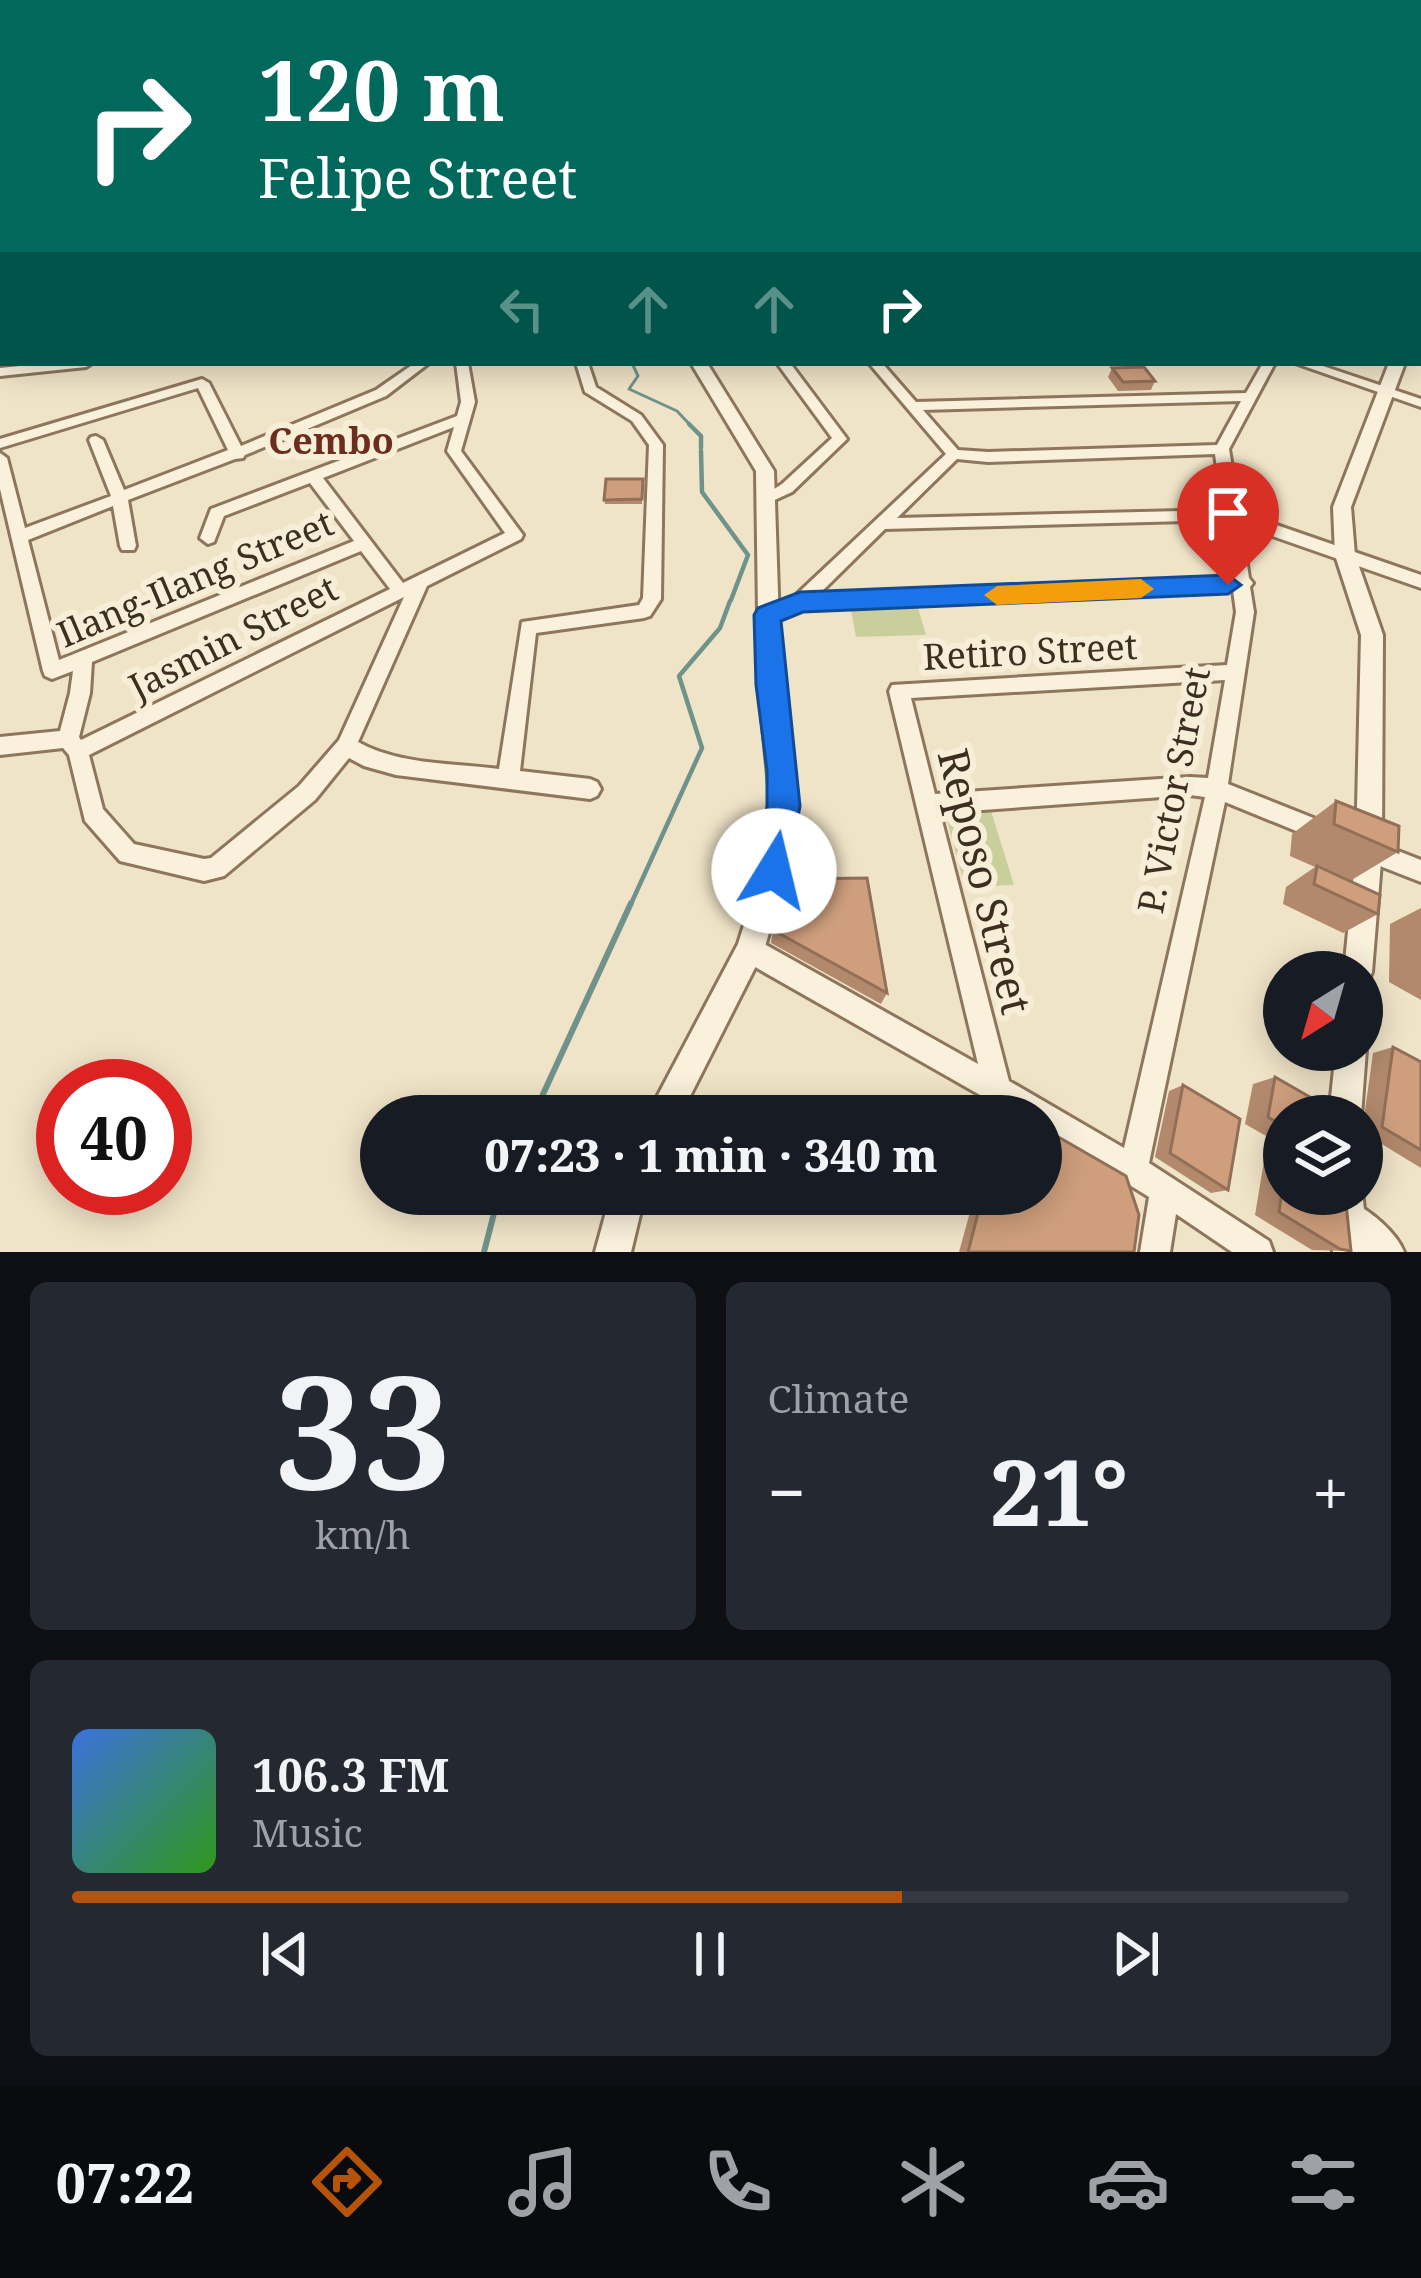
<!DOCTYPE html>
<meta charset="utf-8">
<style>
body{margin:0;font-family:"Noto Serif",serif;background:#242831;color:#f1f3f6;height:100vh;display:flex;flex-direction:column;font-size:45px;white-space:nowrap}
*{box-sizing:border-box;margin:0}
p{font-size:39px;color:#9ea1a6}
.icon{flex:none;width:66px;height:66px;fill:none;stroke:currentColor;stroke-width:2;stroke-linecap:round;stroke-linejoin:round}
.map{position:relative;height:1252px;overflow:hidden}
.side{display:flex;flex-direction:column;gap:30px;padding:30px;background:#0d0f14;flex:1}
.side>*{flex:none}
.guide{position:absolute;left:0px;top:0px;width:1422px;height:366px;box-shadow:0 6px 30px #0003;background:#00695c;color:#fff;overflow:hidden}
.needle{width:78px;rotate:217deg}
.tools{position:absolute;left:1263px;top:951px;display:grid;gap:24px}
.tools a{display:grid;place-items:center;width:120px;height:120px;border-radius:50%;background:#171b24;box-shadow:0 6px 30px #0003;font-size:60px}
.speed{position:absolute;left:36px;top:1059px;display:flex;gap:24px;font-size:60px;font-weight:700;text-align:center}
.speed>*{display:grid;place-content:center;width:156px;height:156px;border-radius:50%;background:#171b24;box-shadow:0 6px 30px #0003;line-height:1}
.speed .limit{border:18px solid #d22;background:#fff;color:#111}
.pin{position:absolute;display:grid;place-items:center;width:102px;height:102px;color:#fff;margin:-123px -51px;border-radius:50% 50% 50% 0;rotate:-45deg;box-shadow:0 0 12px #0007}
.pin .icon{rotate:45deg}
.me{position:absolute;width:132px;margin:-66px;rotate:9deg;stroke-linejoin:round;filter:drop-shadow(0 0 9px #0008)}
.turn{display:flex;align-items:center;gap:42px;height:252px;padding:0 60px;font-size:54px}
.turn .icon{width:156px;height:156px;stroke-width:2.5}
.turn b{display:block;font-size:84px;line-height:102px}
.lanes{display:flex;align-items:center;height:114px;padding:0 60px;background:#0003;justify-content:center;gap:60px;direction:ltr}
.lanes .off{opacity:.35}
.big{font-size:90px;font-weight:800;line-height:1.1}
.side .tile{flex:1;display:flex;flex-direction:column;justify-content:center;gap:18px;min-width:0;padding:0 42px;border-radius:18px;background:#242831}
.side .dial{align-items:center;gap:0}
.dial b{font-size:156px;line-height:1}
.song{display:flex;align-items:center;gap:36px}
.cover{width:144px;height:144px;border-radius:18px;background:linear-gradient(135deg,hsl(220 70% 55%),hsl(110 70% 35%))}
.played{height:12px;border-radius:6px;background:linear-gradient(90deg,#b45309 65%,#363941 65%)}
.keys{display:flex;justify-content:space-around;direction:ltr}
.heat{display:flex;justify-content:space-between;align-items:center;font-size:66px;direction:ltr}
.side .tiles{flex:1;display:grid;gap:30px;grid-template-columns:1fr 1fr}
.tile:last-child{grid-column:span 2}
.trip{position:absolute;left:360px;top:1095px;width:702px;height:120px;border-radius:60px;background:#171b24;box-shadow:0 6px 30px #0003;font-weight:800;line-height:120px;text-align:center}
.dock{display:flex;height:192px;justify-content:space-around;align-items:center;background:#090b0e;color:#9ea1a6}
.dock .icon{width:84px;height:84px}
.dock .selected{color:#b45309}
.dock b{font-size:54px;color:#f1f3f6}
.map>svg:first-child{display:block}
.green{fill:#c9cf9b}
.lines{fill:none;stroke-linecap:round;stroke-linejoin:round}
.stream-far2{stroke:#6f938a;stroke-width:3}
.stream-far1{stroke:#6f938a;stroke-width:4.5}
.stream{stroke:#6f938a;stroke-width:6}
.minor-casing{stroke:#8d765c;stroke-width:6}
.tertiary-casing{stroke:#8d765c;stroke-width:6}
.secondary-casing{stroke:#6f573f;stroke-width:6}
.primary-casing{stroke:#5b4430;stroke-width:6}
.minor{fill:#faf1dc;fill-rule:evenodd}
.tertiary{fill:#faf1dc;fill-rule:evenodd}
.secondary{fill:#faf1dc;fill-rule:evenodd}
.primary{fill:#f3d9a0;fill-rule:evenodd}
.wall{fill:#b2896c}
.shaded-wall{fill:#916f58}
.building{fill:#cf9f7d;stroke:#916f58;stroke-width:3}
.route{fill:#1a73e8;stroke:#114b97;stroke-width:3}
.slow{fill:#f59e0b}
.labels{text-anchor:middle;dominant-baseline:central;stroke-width:12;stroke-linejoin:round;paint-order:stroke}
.far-quarter-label{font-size:36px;font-weight:bold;fill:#6b2e1e;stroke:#f7eed8}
.street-label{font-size:36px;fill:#3d2e20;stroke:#f7eed8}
.near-street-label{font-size:42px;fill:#3d2e20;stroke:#f7eed8}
</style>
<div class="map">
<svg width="1421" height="1252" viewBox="0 0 1421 1252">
<rect width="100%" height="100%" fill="#f0e4c8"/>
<g class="green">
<path d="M918 608 926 635 856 637 851 610Z"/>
<path d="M991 811 1014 885 965 887 945 813Z"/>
</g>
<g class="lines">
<path class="stream-far2" d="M632 363 638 376 629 389 677 411 692 427"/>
<g class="stream-far1">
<path d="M689 424 701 436V448"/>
<path d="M701 451 702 492 748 555 731 600"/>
<path d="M630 906 702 748 679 676 720 628 730 601"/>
</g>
<g class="stream">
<path d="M533 1116 631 903"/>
<path d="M484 1252 499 1194"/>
</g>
<g class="minor-casing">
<g id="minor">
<path d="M1419 201 1421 202V208L1419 207Z"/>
<rect x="1419" y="298" width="2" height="8"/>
<path d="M49 363H92L86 367 0 376V368Z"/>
<path d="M415 363H429L386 396 245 455 243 458 235 459 128 500 136 546 134 550H122L120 546 113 506 28 540 59 660 354 541 310 483 224 516 214 542 208 544 200 538 211 509 457 416 461 402 456 363H468L475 402 461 451 523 535 521 539 427 586 358 742C399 765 453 763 499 769L522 622 639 605 643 598 649 445 632 421 585 392 576 363H588L596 387 641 415 663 445 661 599 650 616 644 618 536 633 520 771 590 779 597 782 601 789 597 796 590 799 396 775 364 766 349 758 315 800 224 876 204 881 120 861 85 821 69 755 63 748 0 755V737L60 731 70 693 73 671 52 679 45 676 43 671 0 489V453L7 458 25 528 111 496 89 440 91 437 96 436 103 440 124 490 228 450 198 388 0 448V439L202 379 209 383 241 446 376 390ZM454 427 447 451 505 533 403 583 323 478ZM361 551 390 589 81 740 79 737 90 693 92 662ZM404 597 339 740 299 786 211 858 204 859 134 844 103 809 89 755Z"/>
<path d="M777 363H790L847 439 792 492 768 503 760 498 782 484 832 438Z"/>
<path d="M869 363H882L916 402 1246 393 1263 363H1275L1229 449 1239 512 1421 575V588L1241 525 1249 578 1253 583 1250 587 1254 612 1228 784 1336 827 1339 834 1336 841 1328 844 1225 802 1149 1163 1269 1241 1273 1252H1232L1176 1214 1170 1252H1140L1149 1197 1041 1130V1116H1017L741 959 738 950 741 941 750 938 759 941 978 1064 889 691 892 685 1227 665 1236 612 1233 590 802 608 768 622 762 620 759 615 762 610 794 597 946 454ZM1241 401 1217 445 988 452 958 450 923 410ZM1215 454 1223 510 897 518 957 459 988 462ZM1224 520 1232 577 818 595 885 529ZM1225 680 1208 778 1190 777 935 794 911 698ZM1190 795 1205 797 1124 1148 1009 1081 940 813Z"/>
<path d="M1295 363H1314L1421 399V407Z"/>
<path d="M1370 840 1421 860V882L1362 859 1359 851 1362 843Z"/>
<path d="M1349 1201C1369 1209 1396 1232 1404 1252H1367L1339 1226 1334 1216 1339 1206Z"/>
</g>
</g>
<g class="tertiary-casing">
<g id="tertiary">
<path d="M1419 311H1421L1419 323Z"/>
<path d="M691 363H707L774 471 781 685 797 806 787 871 764 950 680 1116H647L738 944 761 871 771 806 759 685 756 471Z"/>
<path d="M1389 363H1405L1351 507 1355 555 1383 635 1382 850 1372 972 1368 982 1362 985V972H1344L1356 850 1361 635 1335 555 1333 507Z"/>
<path d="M1362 1040 1366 1050 1361 1116H1329L1336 1050H1362Z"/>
<path d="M1362 1192 1369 1252H1333L1329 1194Z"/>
<path d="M611 1194H645L631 1252H595Z"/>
</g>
</g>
<g class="secondary-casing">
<g id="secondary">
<path d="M0 207 3 208V218L0 217Z"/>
<path d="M3 231V241L0 242V232Z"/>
</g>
</g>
<g class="primary-casing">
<g id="primary">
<rect x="0" y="240" width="3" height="10"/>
<rect x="1419" y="245" width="2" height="10"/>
</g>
</g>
<use href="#minor" class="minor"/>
<use href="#tertiary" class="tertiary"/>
<use href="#secondary" class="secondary"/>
<use href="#primary" class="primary"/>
</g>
<g class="wall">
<rect x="1419" y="155" width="2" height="38"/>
<path d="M1112 368 1155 381 1151 390 1118 391 1108 377Z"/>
<path d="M643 479 642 504H605L604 500Z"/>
<path d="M1336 801 1398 852 1350 881 1378 914 1343 933 1283 904 1286 887 1315 867 1290 856 1292 834Z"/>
<path d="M1421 908V1000L1389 982 1390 924Z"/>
<path d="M773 930 887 993 881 1004 771 943Z"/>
<path d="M1393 1047 1421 1062V1168L1362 1132 1373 1053Z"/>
<path d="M1275 1077 1284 1116V1194L1351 1251 1312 1250 1255 1215 1268 1137 1245 1124 1253 1084Z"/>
<path d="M1183 1085 1228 1190 1211 1193 1155 1157 1169 1091Z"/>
<path d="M975 1194H1041L1134 1252H959Z"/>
</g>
<path class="shaded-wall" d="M3 265V286L0 288V266Z"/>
<g class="building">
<path d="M3 249V265L0 266V250Z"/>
<path d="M1144 367 1155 381 1123 382 1112 368Z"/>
<path d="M606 479H643L642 499 604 500Z"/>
<path d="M1336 801 1399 826 1398 852 1334 824Z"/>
<path d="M1317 866 1380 895 1378 914 1314 884Z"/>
<path d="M867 878 887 993 773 930 788 879Z"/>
<path d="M1393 1047 1421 1062V1150L1382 1127Z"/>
<path d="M1275 1077 1343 1116H1284V1127L1268 1117Z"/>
<path d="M1183 1085 1240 1119 1228 1190 1170 1153Z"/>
<path d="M1007 1107 1022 1116H1004Z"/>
<path d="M1041 1127 1126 1176 1139 1215 1134 1252H968L983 1194H1041Z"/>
<path d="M1284 1178V1194H1345L1351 1251 1340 1249 1279 1212Z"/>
</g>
<linearGradient id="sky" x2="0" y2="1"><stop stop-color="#8fbad6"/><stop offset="0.44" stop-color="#f8f3e6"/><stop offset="1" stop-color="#f8f3e6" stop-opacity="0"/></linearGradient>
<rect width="1421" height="313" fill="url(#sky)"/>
<path class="route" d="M1228 575 1241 585 1228 594 803 612 781 621 800 806 786 883 774 888 761 883 756 871 767 806V771L756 685 754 615 758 608 800 592Z"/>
<path class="slow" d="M1141 579 1154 589 1141 598 997 605 984 595 997 586Z"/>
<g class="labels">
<g class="far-quarter-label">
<text x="331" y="440">Cembo</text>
</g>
<g class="street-label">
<text transform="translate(195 578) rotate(-23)">Ilang-Ilang Street</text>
<text transform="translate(233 637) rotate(-27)">Jasmin Street</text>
<text transform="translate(1030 651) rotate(-3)">Retiro Street</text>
<text transform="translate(1173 790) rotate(-79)">P. Victor Street</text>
</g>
<g class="near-street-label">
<text transform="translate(986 881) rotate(76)">Reposo Street</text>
</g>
</g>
</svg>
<div class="tools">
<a><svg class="needle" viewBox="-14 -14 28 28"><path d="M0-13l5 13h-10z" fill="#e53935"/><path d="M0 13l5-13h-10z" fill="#9ea1a6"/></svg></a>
<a><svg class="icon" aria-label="layers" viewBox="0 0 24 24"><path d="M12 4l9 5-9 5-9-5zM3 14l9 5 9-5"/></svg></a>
</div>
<div class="speed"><div class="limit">40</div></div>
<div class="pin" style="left:1228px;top:585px;background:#d93025"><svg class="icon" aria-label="arrive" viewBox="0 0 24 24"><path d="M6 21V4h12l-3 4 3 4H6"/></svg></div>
<svg class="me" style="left:774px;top:871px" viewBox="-20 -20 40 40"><circle r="19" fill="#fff"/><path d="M0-13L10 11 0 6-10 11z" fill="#1a73e8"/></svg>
<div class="trip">07:23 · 1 min · 340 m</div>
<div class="guide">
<div class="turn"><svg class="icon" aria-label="right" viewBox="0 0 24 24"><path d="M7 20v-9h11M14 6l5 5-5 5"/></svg><div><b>120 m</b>Felipe Street</div></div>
<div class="lanes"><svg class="icon off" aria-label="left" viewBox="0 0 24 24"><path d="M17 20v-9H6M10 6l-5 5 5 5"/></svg><svg class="icon off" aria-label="ahead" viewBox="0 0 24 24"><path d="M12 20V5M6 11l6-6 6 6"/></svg><svg class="icon off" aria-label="ahead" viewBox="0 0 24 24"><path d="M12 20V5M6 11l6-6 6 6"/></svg><svg class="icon" aria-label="right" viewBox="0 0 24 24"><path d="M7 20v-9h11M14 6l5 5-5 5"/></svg></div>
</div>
</div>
<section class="side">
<div class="tiles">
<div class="tile dial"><b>33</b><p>km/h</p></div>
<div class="tile"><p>Climate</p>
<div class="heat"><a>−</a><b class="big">21°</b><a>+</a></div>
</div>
<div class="tile">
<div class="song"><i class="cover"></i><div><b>106.3 FM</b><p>Music</p></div></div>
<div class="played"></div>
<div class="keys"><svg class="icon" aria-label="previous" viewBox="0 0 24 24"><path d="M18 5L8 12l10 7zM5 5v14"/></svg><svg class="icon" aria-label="pause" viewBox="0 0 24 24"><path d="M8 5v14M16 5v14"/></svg><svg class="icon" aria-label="next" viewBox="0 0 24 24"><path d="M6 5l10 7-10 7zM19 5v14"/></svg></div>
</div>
</div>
</section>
<nav class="dock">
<b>07:22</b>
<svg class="icon selected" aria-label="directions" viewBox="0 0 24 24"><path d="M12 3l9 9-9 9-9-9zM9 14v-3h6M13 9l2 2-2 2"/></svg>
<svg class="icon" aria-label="music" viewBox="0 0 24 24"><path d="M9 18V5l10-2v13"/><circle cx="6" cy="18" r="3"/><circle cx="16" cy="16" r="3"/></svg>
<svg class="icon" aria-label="phone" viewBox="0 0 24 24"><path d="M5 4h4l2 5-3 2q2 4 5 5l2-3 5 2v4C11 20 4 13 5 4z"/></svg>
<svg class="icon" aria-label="climate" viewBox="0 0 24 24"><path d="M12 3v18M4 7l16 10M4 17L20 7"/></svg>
<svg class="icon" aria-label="car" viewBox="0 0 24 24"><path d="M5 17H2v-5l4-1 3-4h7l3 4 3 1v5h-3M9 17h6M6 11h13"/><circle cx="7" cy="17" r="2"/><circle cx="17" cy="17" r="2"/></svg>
<svg class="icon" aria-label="filters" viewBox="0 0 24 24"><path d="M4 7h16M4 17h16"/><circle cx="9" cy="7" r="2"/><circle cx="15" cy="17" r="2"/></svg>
</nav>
